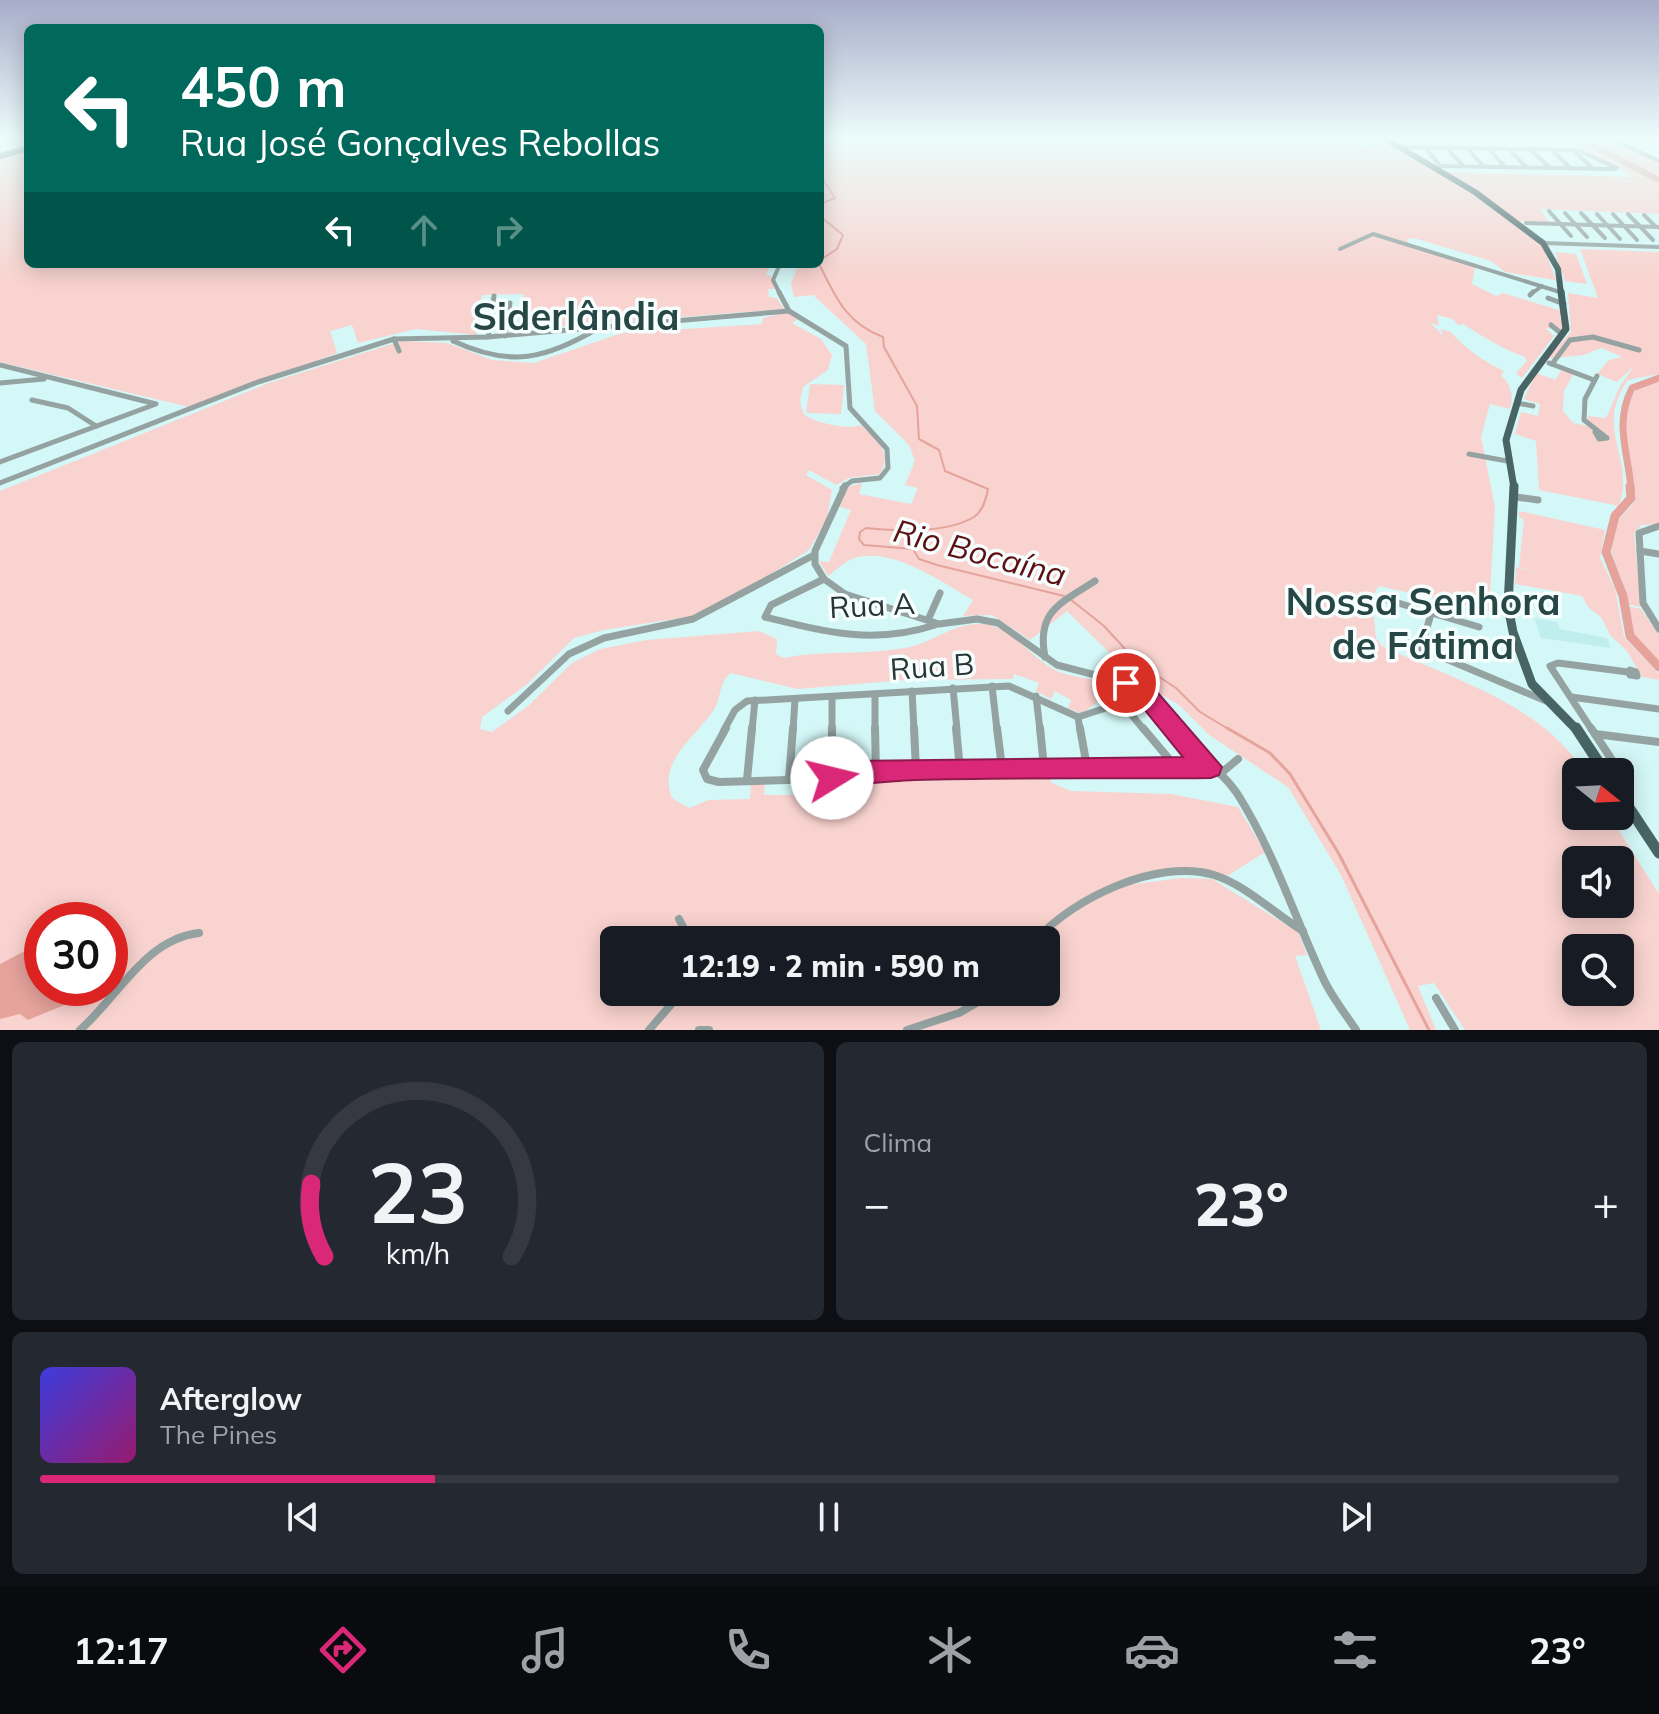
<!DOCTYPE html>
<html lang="pt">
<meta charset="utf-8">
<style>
body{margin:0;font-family:Mulish,sans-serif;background:#242831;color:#f1f3f6;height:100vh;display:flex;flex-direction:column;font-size:30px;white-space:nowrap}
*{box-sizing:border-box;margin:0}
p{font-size:26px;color:#9ea1a6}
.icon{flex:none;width:44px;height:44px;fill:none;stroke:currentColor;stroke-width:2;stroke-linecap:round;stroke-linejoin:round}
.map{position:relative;height:1030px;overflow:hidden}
.sheet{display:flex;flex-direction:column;gap:12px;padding:12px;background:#0d0f14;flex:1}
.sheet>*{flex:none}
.hud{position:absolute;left:24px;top:24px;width:800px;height:244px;border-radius:12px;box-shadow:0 4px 20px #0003;background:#00695c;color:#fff;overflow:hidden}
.needle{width:52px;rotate:108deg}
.controls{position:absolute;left:1562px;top:758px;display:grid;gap:16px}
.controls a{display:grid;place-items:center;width:72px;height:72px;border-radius:12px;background:#171b24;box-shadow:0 4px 20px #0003;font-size:40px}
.speed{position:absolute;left:24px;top:902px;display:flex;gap:16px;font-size:40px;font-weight:700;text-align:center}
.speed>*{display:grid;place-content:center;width:104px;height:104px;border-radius:50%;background:#171b24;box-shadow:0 4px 20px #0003;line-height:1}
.speed .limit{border:12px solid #d22;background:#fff;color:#111}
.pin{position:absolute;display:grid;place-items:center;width:68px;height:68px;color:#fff;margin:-34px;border:4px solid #fff;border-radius:50%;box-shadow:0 2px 8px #0007}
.me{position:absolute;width:88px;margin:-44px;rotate:81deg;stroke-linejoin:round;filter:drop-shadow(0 0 6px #0008)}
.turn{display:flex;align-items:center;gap:28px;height:168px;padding:0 24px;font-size:36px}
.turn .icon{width:104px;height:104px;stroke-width:2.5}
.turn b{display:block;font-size:56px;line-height:68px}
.lanes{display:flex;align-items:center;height:76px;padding:0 24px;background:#0003;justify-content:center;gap:40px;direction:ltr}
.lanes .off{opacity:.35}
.big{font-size:60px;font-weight:800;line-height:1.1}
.sheet .tile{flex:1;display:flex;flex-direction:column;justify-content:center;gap:12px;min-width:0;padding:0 28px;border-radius:12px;background:#242831}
.sheet .dial{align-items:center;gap:0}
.dial svg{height:208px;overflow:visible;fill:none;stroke:#363941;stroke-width:7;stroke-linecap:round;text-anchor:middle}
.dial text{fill:#f1f3f6;stroke:none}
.song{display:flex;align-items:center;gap:24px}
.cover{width:96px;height:96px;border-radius:12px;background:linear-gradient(135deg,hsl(240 70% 55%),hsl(320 70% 35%))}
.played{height:8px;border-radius:4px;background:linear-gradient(90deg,#db2777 25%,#363941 25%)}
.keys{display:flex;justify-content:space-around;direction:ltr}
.heat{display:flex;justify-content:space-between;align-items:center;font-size:44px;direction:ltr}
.sheet .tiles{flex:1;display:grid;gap:12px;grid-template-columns:1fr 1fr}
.tile:last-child{grid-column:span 2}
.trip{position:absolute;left:600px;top:926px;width:460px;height:80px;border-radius:12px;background:#171b24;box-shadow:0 4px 20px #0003;font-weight:800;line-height:80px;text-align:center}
.tab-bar{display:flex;height:128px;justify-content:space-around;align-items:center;background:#090b0e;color:#9ea1a6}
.tab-bar .icon{width:56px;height:56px}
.tab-bar .selected{color:#db2777}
.tab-bar b{font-size:36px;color:#f1f3f6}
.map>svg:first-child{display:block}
.built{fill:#c0eeee}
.green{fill:#f9d3cf;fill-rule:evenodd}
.water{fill:#e5a39c}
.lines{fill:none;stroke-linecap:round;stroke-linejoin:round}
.stream-far1{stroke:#e5a39c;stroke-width:2}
.stream{stroke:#e5a39c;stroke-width:3}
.river-far2{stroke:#e5a39c;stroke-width:6}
.river-far1{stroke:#e5a39c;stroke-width:7}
.river{stroke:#e5a39c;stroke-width:9}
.minor-far3{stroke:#94a3a2;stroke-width:4}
.minor-far2{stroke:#94a3a2;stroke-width:5}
.minor-far1{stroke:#94a3a2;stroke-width:7}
.minor{stroke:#94a3a2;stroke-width:8}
.major-far3{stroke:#496464;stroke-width:6}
.major-far2{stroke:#496464;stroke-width:7}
.major-far1{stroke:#496464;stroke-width:9}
.major{stroke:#496464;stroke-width:11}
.route{fill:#db2777;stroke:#8e194d;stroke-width:2}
.labels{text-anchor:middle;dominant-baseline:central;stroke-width:7;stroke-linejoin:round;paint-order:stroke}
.street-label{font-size:30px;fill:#273535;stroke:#f7fefe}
.water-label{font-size:32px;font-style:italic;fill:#5d1011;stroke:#f7fefe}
.district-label{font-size:38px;font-weight:bold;fill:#274747;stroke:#f7fefe}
</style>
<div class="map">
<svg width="1659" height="1030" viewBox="0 0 1659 1030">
<rect width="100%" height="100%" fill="#d4f8f7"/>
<path class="built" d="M1534 618 1557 622 1560 629 1607 638 1611 648 1541 638Z"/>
<g class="green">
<path d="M820 138H1335L1359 147 1390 144 1458 182 1543 247 1556 280 1505 272 1491 261 1414 238 1407 239 1408 245 1475 267 1472 284 1496 296 1503 293 1562 311 1559 318 1564 321V330L1545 328 1554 336 1522 378 1516 373 1527 361 1524 356C1516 356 1472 331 1464 324L1458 325 1453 319 1437 315 1439 326 1430 322 1443 336 1441 329 1451 332C1462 346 1484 362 1504 371L1501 376C1511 383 1514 398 1510 409L1490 404 1481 437 1495 507 1489 611 1379 586 1372 597 1376 638 1382 646C1450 678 1544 705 1584 772H1576V816H1610L1659 894V1030H1465L1434 983 1418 986 1436 1030H1410L1341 875 1288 787 1209 735 1179 705 1139 682 1067 611 1030 640 992 615 963 616 973 600C939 581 894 547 854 558 845 561 836 570 828 576L819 561 829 562 851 510 837 506 848 487 862 483 859 494 911 504 918 488 905 485 915 461 909 445 875 411 866 344 813 295 794 297 791 283 799 264H820ZM1576 860H1620V904H1576ZM1576 948H1620V992H1576Z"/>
<path d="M1562 138H1573L1659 182V214L1540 209 1549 222 1518 221 1446 172 1633 177Z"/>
<path d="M1581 138C1611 138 1632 147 1659 162V178Z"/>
<path d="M28 149V264H771L766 274 771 276 775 289H768L769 297 777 298 784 309 517 330 524 294 482 295 476 335 416 329 358 343 352 325 330 331 337 353 193 408 0 362V157Z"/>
<path d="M1580 249 1659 252V374L1628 380C1593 429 1636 459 1619 506L1539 490 1536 441 1515 434 1521 412 1538 416 1540 404 1524 399 1536 373 1555 380 1562 369 1573 374 1564 391 1563 411 1573 423 1588 426V416L1606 418 1620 386 1634 366 1617 382 1597 374 1609 360 1622 357 1602 348 1583 355 1546 359 1571 332 1568 293 1598 298Z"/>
<path d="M1555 252 1576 254 1587 284 1565 281Z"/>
<path d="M789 312 799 318 792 323 821 339 832 355 828 370 803 387 800 401 803 413C812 423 848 430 860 425 876 438 893 451 880 474L849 478 836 485 809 470 806 475 832 490 827 519 809 550 749 588 693 616 604 630 574 638 526 685 482 717 480 729 492 732 528 706 572 663 600 649 647 640 759 631 777 639 776 654 783 658C823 650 865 655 905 648 932 643 952 624 979 624 1010 623 1031 659 1057 671 1087 684 1149 676 1157 717L1137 700 1116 690C1103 694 1095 708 1080 713L1068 708 1071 700 1055 691 1051 699 1036 691 1039 683 1014 674 1013 679 906 680 797 689 731 673C718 681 722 699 713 711 695 738 657 761 672 798L689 808 709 800 750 799 751 784H765L764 795H833V782C870 764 1000 772 1047 771L1052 783 1071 791 1171 794 1238 807 1265 852 1226 877 1179 871 1127 885 1181 878 1212 879 1298 932 1307 955 1295 956 1321 1030H0V491L269 383 401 341 447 343 492 360 534 363 622 333 762 324 763 318ZM42 920H110V988H42ZM614 940H1046V992H614Z"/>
<path d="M1659 381V524L1641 525 1634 534 1641 607 1627 604C1628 578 1604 556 1613 529 1618 516 1631 511 1636 498 1633 460 1611 423 1637 389Z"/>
<path d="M810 384 844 385 841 414 806 413Z"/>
<path d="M1519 511 1605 530 1600 558 1615 589 1624 637 1659 674V680L1642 677 1627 651 1610 635 1601 617 1588 607 1582 596 1515 584 1516 567 1537 573 1519 567 1524 520 1519 517Z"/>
<path d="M1627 606 1641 609 1659 635V666L1633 635Z"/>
</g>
<path class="water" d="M42 942V988H88L67 1004 28 1020 20 1014 0 1019V964Z"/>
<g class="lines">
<g class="stream-far1">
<path d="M820 175 835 198 820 204"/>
<path d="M820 216 843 235 837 249 820 260"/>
<path d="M819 264C836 298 846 323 883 337L884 347 917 406 919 439 939 450 945 471 988 489C986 499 983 511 974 517 946 534 896 531 866 528L860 532 859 539 864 545 913 549 919 559 937 565 1064 596"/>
<path d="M1070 599 1104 626 1138 663 1176 688 1200 712 1230 730"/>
</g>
<path class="stream" d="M1227 728 1270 753 1290 774 1339 854 1429 1030"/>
<path class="river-far2" d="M1578 138 1659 180"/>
<path class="river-far1" d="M1631 488C1628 452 1614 423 1632 388L1659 378"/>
<path class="river" d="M1630 486 1631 498 1615 516 1606 552 1623 596 1630 636 1659 667"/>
<g class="minor-far3">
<path d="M1460 138H1556"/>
<path d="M1610 138 1659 161"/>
<path d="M1399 147 1578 150 1617 168 1614 169"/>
<path d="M1425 147 1440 166"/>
<path d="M1447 148 1463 166"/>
<path d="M1467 148 1483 166"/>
<path d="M1489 149 1505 167"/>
<path d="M1509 149 1526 167"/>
<path d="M1530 149 1549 167"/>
<path d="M1551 149 1570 168"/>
<path d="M1574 151 1592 168"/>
<path d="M1438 169 1440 166 1614 169"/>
<path d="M1549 211 1571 236"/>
<path d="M1565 213 1587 237"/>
<path d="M1581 213 1605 238"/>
<path d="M1597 214 1620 239"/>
<path d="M1613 214 1637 240"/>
<path d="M1628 214 1653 240"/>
<path d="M1644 215 1656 227"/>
<path d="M1526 223 1659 227"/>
<path d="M1543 243 1659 247"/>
<path d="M1340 249 1373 234 1563 293"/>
<path d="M780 264 773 280 780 294"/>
<path d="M1531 294 1542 286"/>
</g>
<g class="minor-far2">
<path d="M779 292 789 311 846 346 850 408 887 449 888 468 880 478 852 481 842 488"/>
<path d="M1530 295 1533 292"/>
<path d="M1548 298 1564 304"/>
<path d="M1551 325 1563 335"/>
<path d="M505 336 510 303"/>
<path d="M488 337 494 296"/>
<path d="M394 339 399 351"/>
<path d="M453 341C512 368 544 359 599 328"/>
<path d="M1549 363 1594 380"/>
<path d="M1552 364 1570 340 1593 337 1639 350"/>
<path d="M0 365 156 404 0 462"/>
<path d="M0 383 44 379"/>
<path d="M32 400 68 408 96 426"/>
<path d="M1517 403 1533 406"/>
<path d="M1595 432 1599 439 1607 438 1584 420 1585 399 1597 376"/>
<path d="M1469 454 1507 461"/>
<path d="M0 483 258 382 394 339 488 337 789 311"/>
</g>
<g class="minor-far1">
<path d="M845 486 815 551V564L824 579 845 594 939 624 977 619 998 623 1057 665 1126 683 1142 691 1174 730"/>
<path d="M1516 497 1538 500"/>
<path d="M1659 526 1639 533 1643 603 1659 629"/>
<path d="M1640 551 1659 554"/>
<path d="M824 579 771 605 765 617C825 632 874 645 935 625"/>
<path d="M1388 600 1479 627"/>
<path d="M928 620 940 593"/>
<path d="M1394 637 1546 701"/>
<path d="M1421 648 1431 614"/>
<path d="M1045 657C1036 611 1061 603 1095 581"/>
<path d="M1630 670 1636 672 1637 676 1630 675Z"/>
<path d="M992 686 997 730"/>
<path d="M953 688 957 730"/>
<path d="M912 691 914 730"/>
<path d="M875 694V730"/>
<path d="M1036 696 1040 730"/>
<path d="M832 697V730"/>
<path d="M1571 697 1659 709"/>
<path d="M508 711 569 654 604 638 693 619 814 555"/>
<path d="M1078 717 1080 730"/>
<path d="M724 730 735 710 747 701 1009 686 1078 717 1112 706 1126 708 1144 730"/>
<path d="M752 730 755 700"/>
<path d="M793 730 795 699"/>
<path d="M1592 730 1550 666 1558 663 1628 672"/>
</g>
<g class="minor">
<path d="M726 728 703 770 707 779 719 782 824 779 850 772 916 769 1211 767"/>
<path d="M832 728V778"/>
<path d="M875 728 876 771"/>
<path d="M914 728 916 769"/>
<path d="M956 728 960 769"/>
<path d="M997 728 1002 768"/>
<path d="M1040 728 1044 767"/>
<path d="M1080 728 1087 767"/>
<path d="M1143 728 1175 766"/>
<path d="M1172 728C1193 753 1223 770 1240 798 1275 855 1295 918 1323 978 1331 996 1345 1013 1356 1030"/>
<path d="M1591 728 1612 760V766L1603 769"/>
<path d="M1595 734 1659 742"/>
<path d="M1220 774 1238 759"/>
<path d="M789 779 793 728"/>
<path d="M747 780 752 728"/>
<path d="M679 919 690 940"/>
<path d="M1036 940C1073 898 1158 858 1214 875 1246 885 1275 914 1303 931"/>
<path d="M1436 998 1455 1030"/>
<path d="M80 1030C118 997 145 939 199 933"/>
<path d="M649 1030 682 992"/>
<path d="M699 1030H709"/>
<path d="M907 1030 959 1013 995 992"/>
</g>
<g class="major-far3">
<path d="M1384 138 1475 192 1543 243 1558 269 1561 294"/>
<path d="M0 156 28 148"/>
</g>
<path class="major-far2" d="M1514 488 1506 440 1521 390 1566 329 1561 292"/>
<path class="major-far1" d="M1514 486 1508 606 1513 632 1532 684 1577 730"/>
<g class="major">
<path d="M1576 728 1605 772"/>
<path d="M1620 794 1659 853"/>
</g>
</g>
<linearGradient id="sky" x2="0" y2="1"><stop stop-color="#a7adca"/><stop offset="0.49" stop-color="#ecfcfb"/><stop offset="1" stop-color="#ecfcfb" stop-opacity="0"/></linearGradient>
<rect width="1659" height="282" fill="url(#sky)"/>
<path class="route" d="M1126 674 1152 686 1222 767 1219 775 1211 778C1112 779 1014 777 915 780 900 780 831 788 824 785L821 778 824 770 850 761 1183 757 1136 699 1119 689 1116 683 1119 676Z"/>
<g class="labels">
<g class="street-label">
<text transform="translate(872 605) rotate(-3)">Rua A</text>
<text transform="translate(932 666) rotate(-4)">Rua B</text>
</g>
<g class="water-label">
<text transform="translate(980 552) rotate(15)">Rio Bocaína</text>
</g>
<g class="district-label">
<text x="576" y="316">Siderlândia</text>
<text x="1423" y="601">Nossa Senhora<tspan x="1423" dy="44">de Fátima</tspan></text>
</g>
</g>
</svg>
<div class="controls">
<a><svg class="needle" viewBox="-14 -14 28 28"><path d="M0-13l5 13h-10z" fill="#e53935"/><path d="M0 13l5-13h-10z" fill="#9ea1a6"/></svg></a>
<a><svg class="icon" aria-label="sound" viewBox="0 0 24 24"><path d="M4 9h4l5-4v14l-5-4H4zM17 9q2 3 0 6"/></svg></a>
<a><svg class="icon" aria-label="search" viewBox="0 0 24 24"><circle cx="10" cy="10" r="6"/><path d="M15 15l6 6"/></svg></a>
</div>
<div class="speed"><div class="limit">30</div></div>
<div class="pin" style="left:1126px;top:683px;background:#d93025"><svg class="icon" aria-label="arrive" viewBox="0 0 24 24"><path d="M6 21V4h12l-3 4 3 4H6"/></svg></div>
<svg class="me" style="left:832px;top:778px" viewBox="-20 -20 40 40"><circle r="19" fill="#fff"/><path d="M0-13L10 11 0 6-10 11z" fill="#db2777"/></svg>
<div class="trip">12:19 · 2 min · 590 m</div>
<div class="hud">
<div class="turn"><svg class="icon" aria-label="left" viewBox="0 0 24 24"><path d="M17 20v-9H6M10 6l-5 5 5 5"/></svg><div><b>450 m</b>Rua José Gonçalves Rebollas</div></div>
<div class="lanes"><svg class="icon" aria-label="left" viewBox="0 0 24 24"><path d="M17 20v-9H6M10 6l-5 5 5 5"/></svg><svg class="icon off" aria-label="ahead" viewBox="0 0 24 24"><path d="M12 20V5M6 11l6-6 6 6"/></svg><svg class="icon off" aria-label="right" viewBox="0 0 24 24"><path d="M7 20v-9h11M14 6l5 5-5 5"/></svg></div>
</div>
</div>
<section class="sheet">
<div class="tiles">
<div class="tile dial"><svg viewBox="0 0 100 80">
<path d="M14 69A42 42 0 1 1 86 69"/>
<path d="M14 69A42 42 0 0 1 9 41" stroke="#db2777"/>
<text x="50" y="56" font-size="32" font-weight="700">23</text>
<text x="50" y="72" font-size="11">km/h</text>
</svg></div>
<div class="tile"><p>Clima</p>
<div class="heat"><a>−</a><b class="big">23°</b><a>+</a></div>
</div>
<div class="tile">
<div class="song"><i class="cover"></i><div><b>Afterglow</b><p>The Pines</p></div></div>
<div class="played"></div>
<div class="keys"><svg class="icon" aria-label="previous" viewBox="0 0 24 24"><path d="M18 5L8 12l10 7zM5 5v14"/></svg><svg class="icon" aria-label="pause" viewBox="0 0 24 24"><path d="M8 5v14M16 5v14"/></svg><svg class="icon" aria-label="next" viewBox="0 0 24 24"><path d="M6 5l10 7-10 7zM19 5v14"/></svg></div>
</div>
</div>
</section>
<nav class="tab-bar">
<b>12:17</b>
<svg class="icon selected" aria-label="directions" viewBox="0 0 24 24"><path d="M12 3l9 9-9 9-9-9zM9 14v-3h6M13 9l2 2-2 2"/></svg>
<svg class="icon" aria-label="music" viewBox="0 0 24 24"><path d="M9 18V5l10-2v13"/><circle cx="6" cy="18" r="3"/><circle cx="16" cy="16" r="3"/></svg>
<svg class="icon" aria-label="phone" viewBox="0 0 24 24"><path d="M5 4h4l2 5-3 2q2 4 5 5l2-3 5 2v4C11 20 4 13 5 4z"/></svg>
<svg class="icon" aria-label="climate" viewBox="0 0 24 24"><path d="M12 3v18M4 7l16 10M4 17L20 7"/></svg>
<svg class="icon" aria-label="car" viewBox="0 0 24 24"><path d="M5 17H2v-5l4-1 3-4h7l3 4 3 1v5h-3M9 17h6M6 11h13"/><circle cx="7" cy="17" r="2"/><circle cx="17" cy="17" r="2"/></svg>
<svg class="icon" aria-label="filters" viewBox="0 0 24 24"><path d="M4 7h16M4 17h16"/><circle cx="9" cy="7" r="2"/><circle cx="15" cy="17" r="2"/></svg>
<b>23°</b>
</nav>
